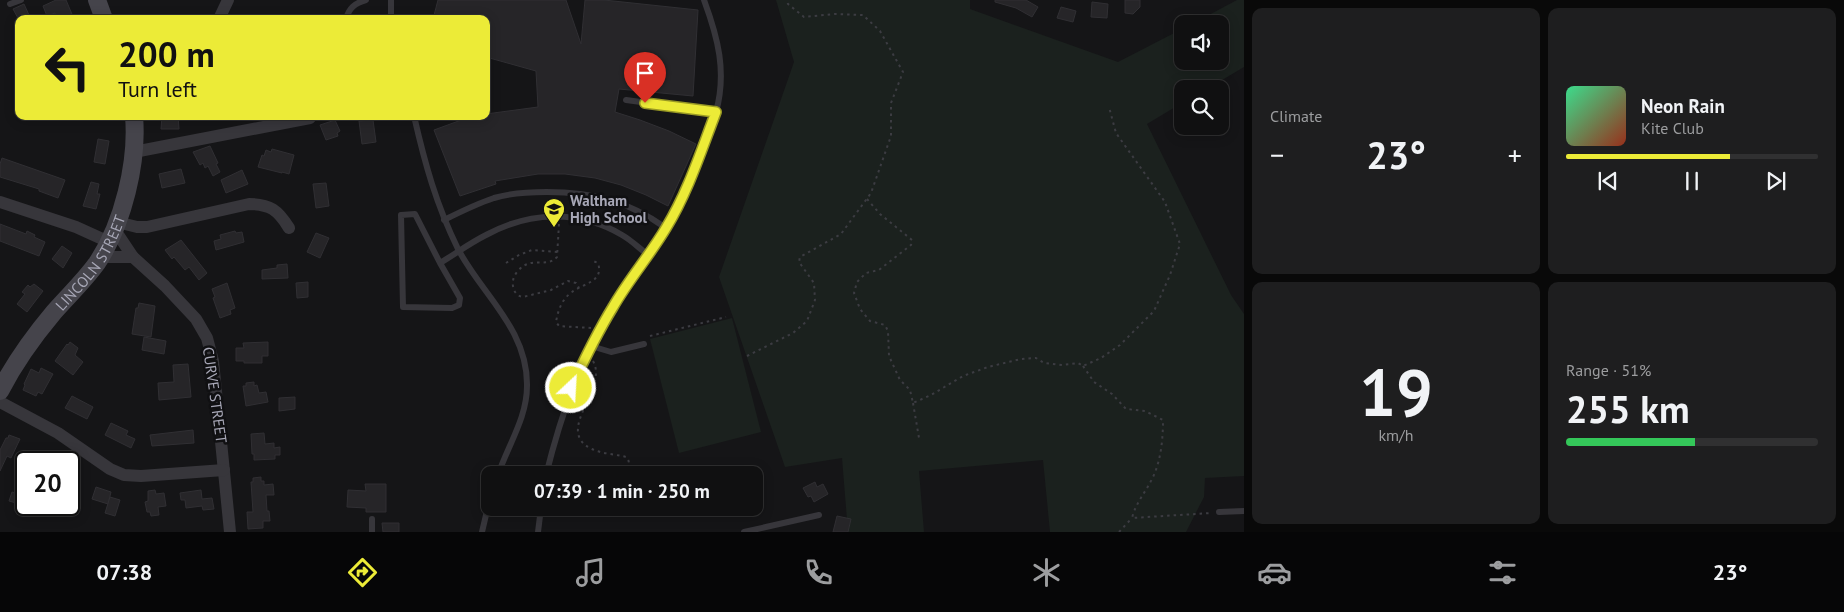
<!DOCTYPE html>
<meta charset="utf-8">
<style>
body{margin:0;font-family:"PT Sans",sans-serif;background:#1e1e1f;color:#f1f3f6;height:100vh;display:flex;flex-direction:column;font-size:19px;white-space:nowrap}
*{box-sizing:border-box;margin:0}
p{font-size:16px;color:#9c9d9f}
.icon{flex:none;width:28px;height:28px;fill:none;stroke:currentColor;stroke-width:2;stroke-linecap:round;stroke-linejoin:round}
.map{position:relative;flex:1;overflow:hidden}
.details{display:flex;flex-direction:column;gap:8px;padding:8px;background:#090909;width:600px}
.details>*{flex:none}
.banner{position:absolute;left:15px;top:15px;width:475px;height:105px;border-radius:10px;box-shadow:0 2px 12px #0003,0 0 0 1px #303031;background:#eceb37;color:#111;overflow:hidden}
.controls{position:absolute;left:1174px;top:15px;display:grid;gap:10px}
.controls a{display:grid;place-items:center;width:55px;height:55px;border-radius:10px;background:#101011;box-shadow:0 2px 12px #0003,0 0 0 1px #303031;font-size:25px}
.speed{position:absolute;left:15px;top:451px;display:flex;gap:10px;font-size:25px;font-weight:700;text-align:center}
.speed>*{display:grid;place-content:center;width:65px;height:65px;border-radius:50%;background:#101011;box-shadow:0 2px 12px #0003,0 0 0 1px #303031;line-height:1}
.speed .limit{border:2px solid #111;border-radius:8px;background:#fff;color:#111}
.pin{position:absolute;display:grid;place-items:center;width:42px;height:42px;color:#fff;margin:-51px -21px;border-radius:50% 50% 50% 0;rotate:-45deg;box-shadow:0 0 5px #0007}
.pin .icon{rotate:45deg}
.me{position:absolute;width:55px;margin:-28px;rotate:25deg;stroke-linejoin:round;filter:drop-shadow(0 0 4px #0008)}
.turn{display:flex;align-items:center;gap:18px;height:105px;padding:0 20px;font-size:22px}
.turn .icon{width:65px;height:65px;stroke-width:2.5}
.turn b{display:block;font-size:35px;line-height:42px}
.big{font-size:38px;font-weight:700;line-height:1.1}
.details .card{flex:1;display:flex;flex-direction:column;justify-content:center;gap:8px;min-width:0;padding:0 18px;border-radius:10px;background:#1e1e1f}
.details .dial{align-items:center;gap:0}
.dial b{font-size:65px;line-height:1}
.song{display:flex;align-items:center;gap:15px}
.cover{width:60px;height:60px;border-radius:8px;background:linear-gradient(135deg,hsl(150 70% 55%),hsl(10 70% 35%))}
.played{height:5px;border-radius:2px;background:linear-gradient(90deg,#eceb37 65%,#303031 65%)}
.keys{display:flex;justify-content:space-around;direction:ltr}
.heat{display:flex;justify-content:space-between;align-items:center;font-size:28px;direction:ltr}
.charge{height:8px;border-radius:4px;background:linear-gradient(90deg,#34c759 51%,#303031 0)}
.details .tiles{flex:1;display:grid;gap:8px;grid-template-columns:repeat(2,1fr)}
.trip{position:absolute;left:481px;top:466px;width:282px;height:50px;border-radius:10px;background:#101011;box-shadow:0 2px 12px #0003,0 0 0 1px #303031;font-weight:700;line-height:50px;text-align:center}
.dock{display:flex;height:80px;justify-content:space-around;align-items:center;background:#060607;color:#9c9d9f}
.dock .icon{width:35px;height:35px}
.dock .active{color:#eceb37}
.dock b{font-size:22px;color:#f1f3f6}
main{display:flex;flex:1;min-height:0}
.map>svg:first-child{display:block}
.green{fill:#1b211e}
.building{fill:#262528;stroke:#302f33}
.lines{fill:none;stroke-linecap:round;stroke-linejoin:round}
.path{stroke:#3c3c42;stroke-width:2;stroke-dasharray:2.5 4;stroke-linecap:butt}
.lane{stroke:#37363b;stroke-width:6}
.street{stroke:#37363b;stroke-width:12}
.secondary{stroke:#45444b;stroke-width:18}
.route-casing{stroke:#999924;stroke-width:12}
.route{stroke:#eceb37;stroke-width:9}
.labels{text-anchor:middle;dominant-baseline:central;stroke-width:5;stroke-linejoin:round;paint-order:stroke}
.poi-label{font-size:15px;font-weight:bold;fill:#a7a7b6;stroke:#101012;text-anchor:start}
.street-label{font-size:15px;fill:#a7a7b6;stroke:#101012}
</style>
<main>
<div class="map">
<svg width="1244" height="532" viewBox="0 0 1244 532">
<rect width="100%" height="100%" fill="#151517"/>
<g class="green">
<path d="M776 0H970V9L1118 62 1182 29V61H1220V24H1192L1237 0H1244V67L1207 89H1182V103L1147 124 1231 295 1244 314V476L1205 478 1204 497 1186 532H1050L1043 460 919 471 924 532H848L842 458 785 467 719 277 794 62Z"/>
<path d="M732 318 761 432 679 453 650 339Z"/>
</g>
<g class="building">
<path d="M56 0H66L74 19H57L55 13 47 16 43 6Z"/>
<path d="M438 0H566L581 44 585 0H604L698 10 693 96 619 89 615 112 640 120 669 131 696 144 668 206 646 195 621 185 595 178 565 174H538L495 181 496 184 460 196 434 130 464 119 486 116V114L538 107 536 71 486 57V19H433Z"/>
<path d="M995 0H1026L1038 7 1032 17 1016 8 995 2Z"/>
<path d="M1125 0H1140V7L1133 14 1125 13Z"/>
<path d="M1092 2 1108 4 1107 18 1091 17Z"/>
<path d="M24 4 29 15 19 20 13 9Z"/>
<path d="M1061 7 1076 11 1073 22 1057 18Z"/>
<path d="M162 116H178L179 129H161Z"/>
<path d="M335 120 340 131 337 133 338 136 326 140 320 125Z"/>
<path d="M373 120 376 142 362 144 359 121Z"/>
<path d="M98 139 109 141 105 164 94 162Z"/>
<path d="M210 146 218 163 216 164 220 172 213 176 208 166 205 168 203 163 200 165 193 152Z"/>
<path d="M272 149 294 155 289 174 282 172V173L258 167 262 155 264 156 266 150 271 152Z"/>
<path d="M2 158 65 180 58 198 39 191V189L0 177V164Z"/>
<path d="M181 169 185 183 162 188 159 174Z"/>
<path d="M242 170 248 184 226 193 221 180Z"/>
<path d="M91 182 99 184 97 194H100L96 209 83 206Z"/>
<path d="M326 183 329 206 316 208 313 184Z"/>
<path d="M0 224 26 234 27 231 35 235 34 237 45 242 39 256 0 241Z"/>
<path d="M235 231 236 233 242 232 244 242 216 250 214 241 221 239 220 235Z"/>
<path d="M316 233 329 238 320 258 307 252Z"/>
<path d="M181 240 207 273 199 280 189 267 185 270 174 257 172 259 165 250Z"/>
<path d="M62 246 72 253 63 268 52 259Z"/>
<path d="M287 264 288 278 262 279V270L277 268V265Z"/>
<path d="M308 282V297L297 298 296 283Z"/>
<path d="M227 283 235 308 230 310 231 314 220 318 213 298 215 297 212 289Z"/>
<path d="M34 284 43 291 27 312 17 304 25 294 22 292 28 285 30 287Z"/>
<path d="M139 303 155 306 151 337 132 334 136 308H138Z"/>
<path d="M144 337 166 341 164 354 142 350Z"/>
<path d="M70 342 78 348 75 355 83 362 73 375 55 361 67 344 68 345Z"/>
<path d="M268 342V356H262V363H244V361H236V348H244L243 343Z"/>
<path d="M188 364 191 397 159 400 158 383 174 382 173 365Z"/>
<path d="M41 368 53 374 42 394 38 392 36 396 23 390 25 385 24 384 31 369 39 373Z"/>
<path d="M254 382V386L257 385 259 393 266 392 268 402 246 406 243 386H246V383Z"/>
<path d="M72 396 93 407 87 419 65 408Z"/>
<path d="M295 397V409L279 411V398Z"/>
<path d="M111 423 128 431 126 435 135 439 131 448 105 435Z"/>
<path d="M193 430 194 443 152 446 150 435Z"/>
<path d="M264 433 265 444 274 443V448L280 447V455H275V459L254 460V454H252L251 434Z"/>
<path d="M9 435 20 439 11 458 7 456 0 471V450L6 438H8Z"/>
<path d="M261 477V481H264V485L273 484 274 495H266L267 511H269L270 521H263V528L248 529 247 512H253L251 482H253V478Z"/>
<path d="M815 482 817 487 823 484 828 494 814 502 811 496 808 497 803 488Z"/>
<path d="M365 484H386V512H366V508L347 507 348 490 366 491Z"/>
<path d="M96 487 111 492 108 504 92 499Z"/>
<path d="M155 490 156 494 164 493 166 506 158 507 159 515 151 516 150 512H147L145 502 148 501V491Z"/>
<path d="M201 490 202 499 212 498 214 509 203 510 202 506 186 508 185 500H181L180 493Z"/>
<path d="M12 492 26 496 23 505 9 501Z"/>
<path d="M110 497 120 500 115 516 105 513Z"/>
<path d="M837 516 851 519 848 532H833Z"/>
<path d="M382 523H399V532H383Z"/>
</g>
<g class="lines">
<g class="path">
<path d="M867 199 880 214 912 240 911 245 879 270 866 273 857 282 854 293 860 309 870 321 885 325 888 331 889 356 900 380 910 390 913 403 931 395 963 376 988 367 1021 359 1036 358 1044 363 1062 365 1078 363 1083 366 1101 358 1120 345 1154 311 1170 275 1180 244 1165 202 1116 133 1109 107"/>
<path d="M559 224 557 257C546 269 531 255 518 271 514 275 512 281 513 286 514 292 517 296 523 297L551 290 568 281 576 283 579 288"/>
<path d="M506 263 519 255 532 250 558 252"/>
<path d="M591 328 559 326 556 322C558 310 562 299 572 292 584 283 604 282 598 263L593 261"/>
<path d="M650 336 726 317"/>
<path d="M747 356 793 333 807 321 815 300 814 283 799 262 800 257 841 234 871 193 891 136V103L903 72 880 31 863 15 835 14 804 17 788 4 787 0"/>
<path d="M593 361C609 389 553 431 592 449 602 454 615 454 626 457 632 463 628 471 622 475"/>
<path d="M1083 366 1094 382 1112 394 1126 409 1145 411 1163 420C1163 439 1161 460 1153 477 1146 492 1136 502 1132 518L1211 513"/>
<path d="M913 403 919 438"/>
<path d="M1119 532 1132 518"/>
</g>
<g class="lane">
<path d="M10 4 21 0"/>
<path d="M346 19C349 8 355 3 366 0"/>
<path d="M391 19V0"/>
<path d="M626 100 716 112"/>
<path d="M414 116C425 164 436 204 458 249 482 295 528 329 527 386 527 418 508 445 498 475"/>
<path d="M444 220C460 212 476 204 494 198 511 193 529 192 547 192 593 192 628 201 666 228"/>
<path d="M440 263 460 298 459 305 452 308 403 307 401 215 415 214 440 263C455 254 470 243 486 235 530 211 579 210 622 235 631 240 639 248 647 254"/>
<path d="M591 346 611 352 644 344"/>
<path d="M546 475C561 415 580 359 613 306 624 288 636 270 649 252 654 244 661 236 666 227 688 191 701 151 716 112 727 72 718 38 704 0"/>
<path d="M1219 512 1244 511"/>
<path d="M372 519V532"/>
<path d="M482 532 490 498"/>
<path d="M538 532 541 508"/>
<path d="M744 532 819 515"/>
</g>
<g class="street">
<path d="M219 19 228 0"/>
<path d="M134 152 310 118"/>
<path d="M0 202 76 227 109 242"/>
<path d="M117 222 137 227H147L249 204C270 204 278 210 289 228"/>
<path d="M115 230 133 257 165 286 196 319 207 338 213 361 230 532"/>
<path d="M100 257H133"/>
<path d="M0 402 58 433 110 469 124 475 141 476 224 470"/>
</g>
<g class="secondary">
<path d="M97 0 104 19"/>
<path id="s1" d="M0 391C15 362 33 337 54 312 68 296 84 281 97 263 123 224 138 162 134 116"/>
</g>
</g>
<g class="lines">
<g class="route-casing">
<path id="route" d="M571 388C584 360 597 333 613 307 629 279 650 255 666 228 688 192 701 151 716 112L645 103"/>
</g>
<use href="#route" class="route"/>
</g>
<defs>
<g id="school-pin" transform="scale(1.125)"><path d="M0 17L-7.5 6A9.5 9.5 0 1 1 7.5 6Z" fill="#eceb37" stroke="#101012"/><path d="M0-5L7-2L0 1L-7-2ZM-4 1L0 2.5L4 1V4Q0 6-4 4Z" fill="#111"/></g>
</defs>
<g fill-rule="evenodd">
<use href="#school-pin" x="554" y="209"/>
</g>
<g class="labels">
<g class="poi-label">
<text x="570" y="200">Waltham<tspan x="570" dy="17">High School</tspan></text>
</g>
<g class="street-label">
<text stroke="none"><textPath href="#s1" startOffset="158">LINCOLN STREET</textPath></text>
<text transform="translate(215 395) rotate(82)">CURVE STREET</text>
</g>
</g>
</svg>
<div class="controls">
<a><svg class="icon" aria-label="sound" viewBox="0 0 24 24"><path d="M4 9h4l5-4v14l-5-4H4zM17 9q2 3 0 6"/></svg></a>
<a><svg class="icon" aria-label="search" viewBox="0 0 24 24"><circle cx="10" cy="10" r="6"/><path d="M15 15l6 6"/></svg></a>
</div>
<div class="speed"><div class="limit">20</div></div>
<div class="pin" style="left:645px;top:103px;background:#d93025"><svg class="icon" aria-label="arrive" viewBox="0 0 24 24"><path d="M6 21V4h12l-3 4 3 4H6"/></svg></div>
<svg class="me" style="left:571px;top:388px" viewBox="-20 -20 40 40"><circle r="17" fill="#eceb37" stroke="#fff" stroke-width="3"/><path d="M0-11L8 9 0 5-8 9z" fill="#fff"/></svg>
<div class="trip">07:39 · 1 min · 250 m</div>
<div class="banner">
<div class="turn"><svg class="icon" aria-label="left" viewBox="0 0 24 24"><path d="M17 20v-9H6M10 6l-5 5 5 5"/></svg><div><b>200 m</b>Turn left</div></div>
</div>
</div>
<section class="details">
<div class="tiles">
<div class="card"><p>Climate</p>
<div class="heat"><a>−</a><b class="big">23°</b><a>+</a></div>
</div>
<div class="card">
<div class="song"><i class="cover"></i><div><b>Neon Rain</b><p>Kite Club</p></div></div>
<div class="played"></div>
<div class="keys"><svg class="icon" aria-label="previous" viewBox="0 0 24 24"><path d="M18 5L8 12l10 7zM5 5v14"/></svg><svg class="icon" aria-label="pause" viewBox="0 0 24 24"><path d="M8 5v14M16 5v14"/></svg><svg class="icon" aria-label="next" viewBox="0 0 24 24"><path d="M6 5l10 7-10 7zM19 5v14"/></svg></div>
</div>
<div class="card dial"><b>19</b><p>km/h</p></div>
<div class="card"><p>Range · 51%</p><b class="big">255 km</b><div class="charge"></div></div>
</div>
</section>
</main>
<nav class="dock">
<b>07:38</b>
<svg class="icon active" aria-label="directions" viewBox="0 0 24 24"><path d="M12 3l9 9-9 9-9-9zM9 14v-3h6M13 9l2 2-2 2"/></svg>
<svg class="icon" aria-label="music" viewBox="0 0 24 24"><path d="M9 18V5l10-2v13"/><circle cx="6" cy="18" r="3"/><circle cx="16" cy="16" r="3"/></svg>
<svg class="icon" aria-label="phone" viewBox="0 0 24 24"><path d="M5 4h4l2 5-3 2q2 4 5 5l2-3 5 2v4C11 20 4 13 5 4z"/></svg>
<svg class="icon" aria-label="climate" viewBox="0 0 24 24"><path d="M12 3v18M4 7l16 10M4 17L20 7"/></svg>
<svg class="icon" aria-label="car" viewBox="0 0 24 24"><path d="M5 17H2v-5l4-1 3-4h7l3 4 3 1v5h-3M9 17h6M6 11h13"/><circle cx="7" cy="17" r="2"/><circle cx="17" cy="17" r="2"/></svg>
<svg class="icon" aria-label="filters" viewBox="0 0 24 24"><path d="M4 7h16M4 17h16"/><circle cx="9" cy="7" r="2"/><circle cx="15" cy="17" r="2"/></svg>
<b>23°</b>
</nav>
